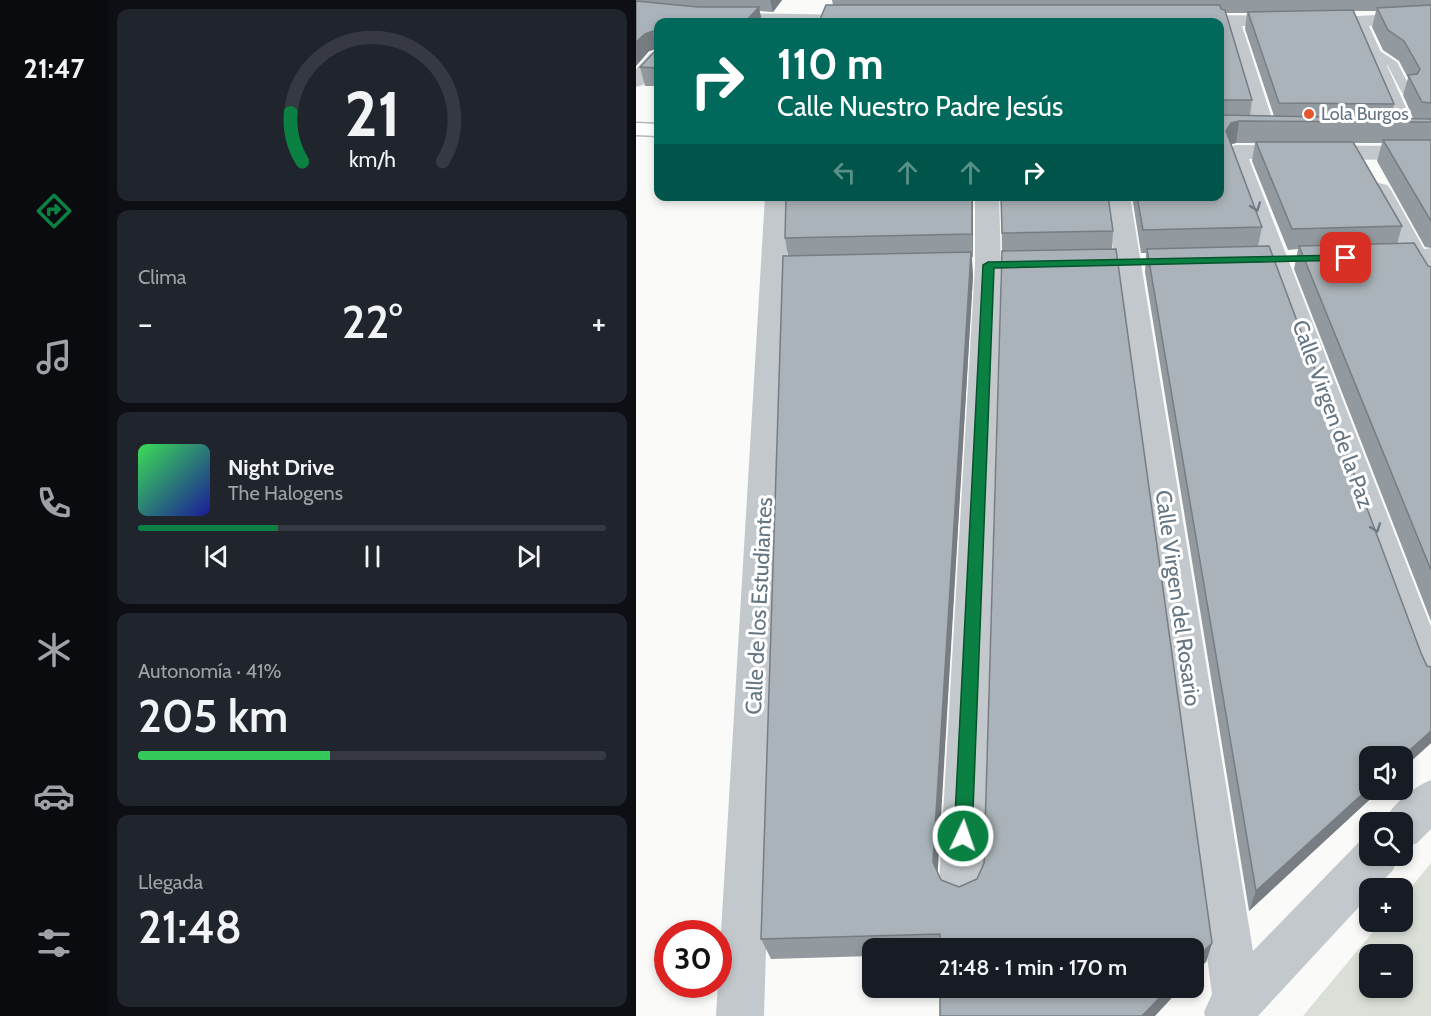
<!DOCTYPE html>
<html lang="es">
<meta charset="utf-8">
<style>
body{margin:0;font-family:Cabin,sans-serif;background:#20242c;color:#f1f3f6;height:100vh;display:flex;flex-direction:column;font-size:22px;white-space:nowrap}
*{box-sizing:border-box;margin:0}
p{font-size:20px;color:#9ea1a6}
.icon{flex:none;width:33px;height:33px;fill:none;stroke:currentColor;stroke-width:2;stroke-linecap:round;stroke-linejoin:round}
.map{position:relative;flex:1;overflow:hidden}
.panel{display:flex;flex-direction:column;gap:9px;padding:9px;background:#0d0f14;width:528px}
.panel>*{flex:none}
.hud{position:absolute;left:18px;top:18px;width:570px;height:183px;border-radius:12px;box-shadow:0 3px 9px #0003;background:#00695c;color:#fff;overflow:hidden}
.tools{position:absolute;left:723px;top:746px;display:grid;gap:12px}
.tools a{display:grid;place-items:center;width:54px;height:54px;border-radius:12px;background:#171b24;box-shadow:0 3px 9px #0003;font-size:30px}
.speed{position:absolute;left:18px;top:920px;display:flex;gap:12px;font-size:30px;font-weight:700;text-align:center}
.speed>*{display:grid;place-content:center;width:78px;height:78px;border-radius:50%;background:#171b24;box-shadow:0 3px 9px #0003;line-height:1}
.speed .limit{border:9px solid #d22;background:#fff;color:#111}
.pin{position:absolute;display:grid;place-items:center;width:51px;height:51px;color:#fff;margin:-26px;border-radius:12px;box-shadow:0 3px 9px #0006}
.me{position:absolute;width:66px;margin:-33px;rotate:3deg;stroke-linejoin:round;filter:drop-shadow(0 0 4px #0008)}
.turn{display:flex;align-items:center;gap:21px;height:126px;padding:0 24px;font-size:27px}
.turn .icon{width:78px;height:78px;stroke-width:2.5}
.turn b{display:block;font-size:42px;line-height:51px}
.lanes{display:flex;align-items:center;height:57px;padding:0 24px;background:#0003;justify-content:center;gap:30px;direction:ltr}
.lanes .off{opacity:.35}
.big{font-size:45px;font-weight:600;line-height:1.1}
.panel .tile{flex:1;display:flex;flex-direction:column;justify-content:center;gap:9px;min-width:0;padding:0 21px;border-radius:12px;background:#20242c}
.panel .dial{align-items:center;gap:0}
.dial svg{height:156px;overflow:visible;fill:none;stroke:#363941;stroke-width:7;stroke-linecap:round;text-anchor:middle}
.dial text{fill:#f1f3f6;stroke:none}
.song{display:flex;align-items:center;gap:18px}
.cover{width:72px;height:72px;border-radius:9px;background:linear-gradient(135deg,hsl(130 70% 55%),hsl(240 70% 35%))}
.played{height:6px;border-radius:3px;background:linear-gradient(90deg,#0b8043 30%,#363941 30%)}
.keys{display:flex;justify-content:space-around;direction:ltr}
.heat{display:flex;justify-content:space-between;align-items:center;font-size:33px;direction:ltr}
.charge{height:9px;border-radius:4px;background:linear-gradient(90deg,#34c759 41%,#363941 0)}
.trip{position:absolute;left:226px;top:938px;width:342px;height:60px;border-radius:12px;background:#171b24;box-shadow:0 3px 9px #0003;font-weight:600;line-height:60px;text-align:center}
main{display:flex;flex:1;min-height:0}
.tabs{display:flex;flex-direction:column;width:108px;justify-content:space-around;align-items:center;background:#090b0e;color:#9ea1a6}
.tabs .icon{width:42px;height:42px}
.tabs .current{color:#0b8043}
.tabs b{font-size:27px;color:#f1f3f6}
.map>svg:first-child{display:block}
.green{fill:#dadfd7;fill-rule:evenodd}
.lines{fill:none;stroke-linecap:round;stroke-linejoin:round}
.secondary-casing{stroke:#b3babf;stroke-width:3}
.lane{fill:#c3c8cc;fill-rule:evenodd}
.street{fill:#c3c8cc;fill-rule:evenodd}
.secondary{fill:#fff;fill-rule:evenodd}
.wall{fill:#929a9f;fill-rule:evenodd}
.shaded-wall{fill:#777d82}
.building{fill:#aab3b9;stroke:#777d82;stroke-width:1.5}
.oneway{stroke:#6a7a87}
.route{fill:#0b8043;stroke:#07532c;stroke-width:1.5}
.poi-dot{fill:#e4572e;stroke:#fff;stroke-width:2}
.labels{text-anchor:middle;dominant-baseline:central;stroke-width:6;stroke-linejoin:round;paint-order:stroke}
.far-poi-label{font-size:18px;fill:#657683;stroke:#fff;text-anchor:start}
.street-label{font-size:22px;fill:#657683;stroke:#fff}
</style>
<main>
<nav class="tabs">
<b>21:47</b>
<svg class="icon current" aria-label="directions" viewBox="0 0 24 24"><path d="M12 3l9 9-9 9-9-9zM9 14v-3h6M13 9l2 2-2 2"/></svg>
<svg class="icon" aria-label="music" viewBox="0 0 24 24"><path d="M9 18V5l10-2v13"/><circle cx="6" cy="18" r="3"/><circle cx="16" cy="16" r="3"/></svg>
<svg class="icon" aria-label="phone" viewBox="0 0 24 24"><path d="M5 4h4l2 5-3 2q2 4 5 5l2-3 5 2v4C11 20 4 13 5 4z"/></svg>
<svg class="icon" aria-label="climate" viewBox="0 0 24 24"><path d="M12 3v18M4 7l16 10M4 17L20 7"/></svg>
<svg class="icon" aria-label="car" viewBox="0 0 24 24"><path d="M5 17H2v-5l4-1 3-4h7l3 4 3 1v5h-3M9 17h6M6 11h13"/><circle cx="7" cy="17" r="2"/><circle cx="17" cy="17" r="2"/></svg>
<svg class="icon" aria-label="filters" viewBox="0 0 24 24"><path d="M4 7h16M4 17h16"/><circle cx="9" cy="7" r="2"/><circle cx="15" cy="17" r="2"/></svg>
</nav>
<section class="panel">
<div class="tile dial"><svg viewBox="0 0 100 80">
<path d="M14 69A42 42 0 1 1 86 69"/>
<path d="M14 69A42 42 0 0 1 8 44" stroke="#0b8043"/>
<text x="50" y="56" font-size="32" font-weight="700">21</text>
<text x="50" y="72" font-size="11">km/h</text>
</svg></div>
<div class="tile"><p>Clima</p>
<div class="heat"><a>−</a><b class="big">22°</b><a>+</a></div>
</div>
<div class="tile">
<div class="song"><i class="cover"></i><div><b>Night Drive</b><p>The Halogens</p></div></div>
<div class="played"></div>
<div class="keys"><svg class="icon" aria-label="previous" viewBox="0 0 24 24"><path d="M18 5L8 12l10 7zM5 5v14"/></svg><svg class="icon" aria-label="pause" viewBox="0 0 24 24"><path d="M8 5v14M16 5v14"/></svg><svg class="icon" aria-label="next" viewBox="0 0 24 24"><path d="M6 5l10 7-10 7zM19 5v14"/></svg></div>
</div>
<div class="tile"><p>Autonomía · 41%</p><b class="big">205 km</b><div class="charge"></div></div>
<div class="tile"><p>Llegada</p><b class="big">21:48</b></div>
</section>
<div class="map">
<svg width="795" height="1016" viewBox="0 0 795 1016">
<rect width="100%" height="100%" fill="#fafaf8"/>
<path class="green" d="M795 863V1016H667L746 921H766L767 897ZM734 954H766V987H734Z"/>
<g class="lines">
<g class="secondary-casing">
<path id="secondary" d="M0 123 22 124V136L0 135Z"/>
</g>
<path class="lane" d="M733 44 761 62 776 91 774 93H766L752 66 729 49V45Z"/>
<g class="street">
<path d="M0 5 85 13 229 15 235 16 238 20 236 22H64L0 15Z"/>
<path d="M795 12V22L733 26 781 132 777 136 770 138 763 136 759 132 715 26H606L640 131 636 135 629 137 622 135 618 131 588 26H584V22H540L538 20 541 16 547 15 722 16Z"/>
<path d="M22 51V68L7 85 0 87V69L15 53Z"/>
<path d="M600 145 795 146V160L613 159 795 627V692L781 687 776 676 589 152 592 147Z"/>
<path d="M743 183 751 185 755 190 788 249 795 248V291L786 288 772 264 742 265 733 262 729 257 733 252 764 249 731 190 735 185Z"/>
<path d="M129 196H153L128 1016H80Z"/>
<path d="M339 196H363L365 265 347 884 341 899 325 906 309 899 303 884 339 265Z"/>
<path d="M470 196H494L617 951 725 840 734 837V855H763L757 870 740 888H734V895L622 1016H569L568 1012 576 994Z"/>
<path d="M795 780V829L781 843 766 849V822H748C756 804 777 787 795 780Z"/>
</g>
<use href="#secondary" class="secondary"/>
</g>
<g class="wall">
<path d="M0 0H146L137 12 124 11 22 22V86H9L4 67 20 49 13 51 0 66Z"/>
<path d="M196 0H795V248L789 247 741 161 746 143H718L766 226 761 244 792 266 795 267V621L658 269 662 249 652 250 616 161 619 143H600L595 144 626 227 622 246 785 653 791 666 795 667V743L613 911 509 272 510 253H505L496 196H584V22L197 5ZM718 11H740L736 27 747 50 763 61 772 78 767 95 777 118H754L758 104ZM590 13H611L609 29 638 116H614L616 100Z"/>
<path d="M337 196V257H336L337 276 301 872 305 880 323 887 341 879 348 863 366 251 365 196 477 231 476 249 576 943 570 962 558 948H237V956L135 959 125 939 152 256 149 238Z"/>
</g>
<g class="shaded-wall">
<path d="M134 0H146L137 12Z"/>
<path d="M123 7 126 22H109Z"/>
<path d="M17 31 21 49 13 51 0 66V42L9 34Z"/>
<path d="M603 121 600 143 591 145 590 131 595 123Z"/>
<path d="M336 196H337V257L336 234Z"/>
<path d="M335 252 337 276 301 884 297 862Z"/>
<path d="M795 731V743L766 769V757Z"/>
<path d="M734 787V789H745L613 911 620 891Z"/>
<path d="M576 943 570 962 558 974V961Z"/>
<path d="M534 987H546L519 1016H506Z"/>
</g>
<g class="building">
<path d="M0 1 62 7H123L109 22H22V68L4 67 20 50V33L17 31 9 34 0 42Z"/>
<path d="M190 5H584L585 9 589 10 616 100H585V115L795 119V122L603 121 595 123 590 131 626 227 507 230 501 196H584V22H183Z"/>
<path d="M795 5V103L786 102 772 75 781 74 784 69 768 41 752 30 741 8Z"/>
<path d="M717 10 758 104 643 103 612 12Z"/>
<path d="M747 140H795V221Z"/>
<path d="M620 142H717L766 226 656 229Z"/>
<path d="M150 196H336V234L149 238Z"/>
<path d="M365 196H472L477 231 366 233Z"/>
<path d="M778 243 792 266 795 267V570L663 246Z"/>
<path d="M633 246 785 653 791 666 795 667V731L766 757V756H734V787L620 891 511 249Z"/>
<path d="M480 249 576 943 558 961V948H304V934L125 939 147 256 335 252 297 862 305 880 323 887 341 879 348 863 366 251Z"/>
<path d="M304 987H534L506 1016H304Z"/>
</g>
<defs><path id="oneway-chevron" d="M-2-3.5L2.5 0L-2 3.5" fill="none" stroke-width="1.6" stroke-linecap="round" stroke-linejoin="round" transform="scale(1.5)"/></defs>
<g class="oneway">
<use href="#oneway-chevron" transform="translate(620 207) rotate(70)"/>
<use href="#oneway-chevron" transform="translate(740 528) rotate(70)"/>
</g>
<path class="route" d="M710 255 715 258 714 260 358 268 336 836 333 842 327 845 320 842 318 836 347 265 352 262Z"/>
<circle class="poi-dot" cx="673" cy="114" r="6"/>
<g class="labels">
<g class="far-poi-label">
<text x="685" y="114">Lola Burgos</text>
</g>
<g class="street-label">
<text transform="translate(697 414) rotate(70)">Calle Virgen de la Paz</text>
<text transform="translate(542 598) rotate(82)">Calle Virgen del Rosario</text>
<text transform="translate(123 606) rotate(-87)">Calle de los Estudiantes</text>
</g>
</g>
</svg>
<div class="tools">
<a><svg class="icon" aria-label="sound" viewBox="0 0 24 24"><path d="M4 9h4l5-4v14l-5-4H4zM17 9q2 3 0 6"/></svg></a>
<a><svg class="icon" aria-label="search" viewBox="0 0 24 24"><circle cx="10" cy="10" r="6"/><path d="M15 15l6 6"/></svg></a>
<a>+</a>
<a>−</a>
</div>
<div class="speed"><div class="limit">30</div></div>
<div class="pin" style="left:710px;top:258px;background:#d93025"><svg class="icon" aria-label="arrive" viewBox="0 0 24 24"><path d="M6 21V4h12l-3 4 3 4H6"/></svg></div>
<svg class="me" style="left:327px;top:836px" viewBox="-20 -20 40 40"><circle r="17" fill="#0b8043" stroke="#fff" stroke-width="3"/><path d="M0-11L8 9 0 5-8 9z" fill="#fff"/></svg>
<div class="trip">21:48 · 1 min · 170 m</div>
<div class="hud">
<div class="turn"><svg class="icon" aria-label="right" viewBox="0 0 24 24"><path d="M7 20v-9h11M14 6l5 5-5 5"/></svg><div><b>110 m</b>Calle Nuestro Padre Jesús</div></div>
<div class="lanes"><svg class="icon off" aria-label="left" viewBox="0 0 24 24"><path d="M17 20v-9H6M10 6l-5 5 5 5"/></svg><svg class="icon off" aria-label="ahead" viewBox="0 0 24 24"><path d="M12 20V5M6 11l6-6 6 6"/></svg><svg class="icon off" aria-label="ahead" viewBox="0 0 24 24"><path d="M12 20V5M6 11l6-6 6 6"/></svg><svg class="icon" aria-label="right" viewBox="0 0 24 24"><path d="M7 20v-9h11M14 6l5 5-5 5"/></svg></div>
</div>
</div>
</main>
